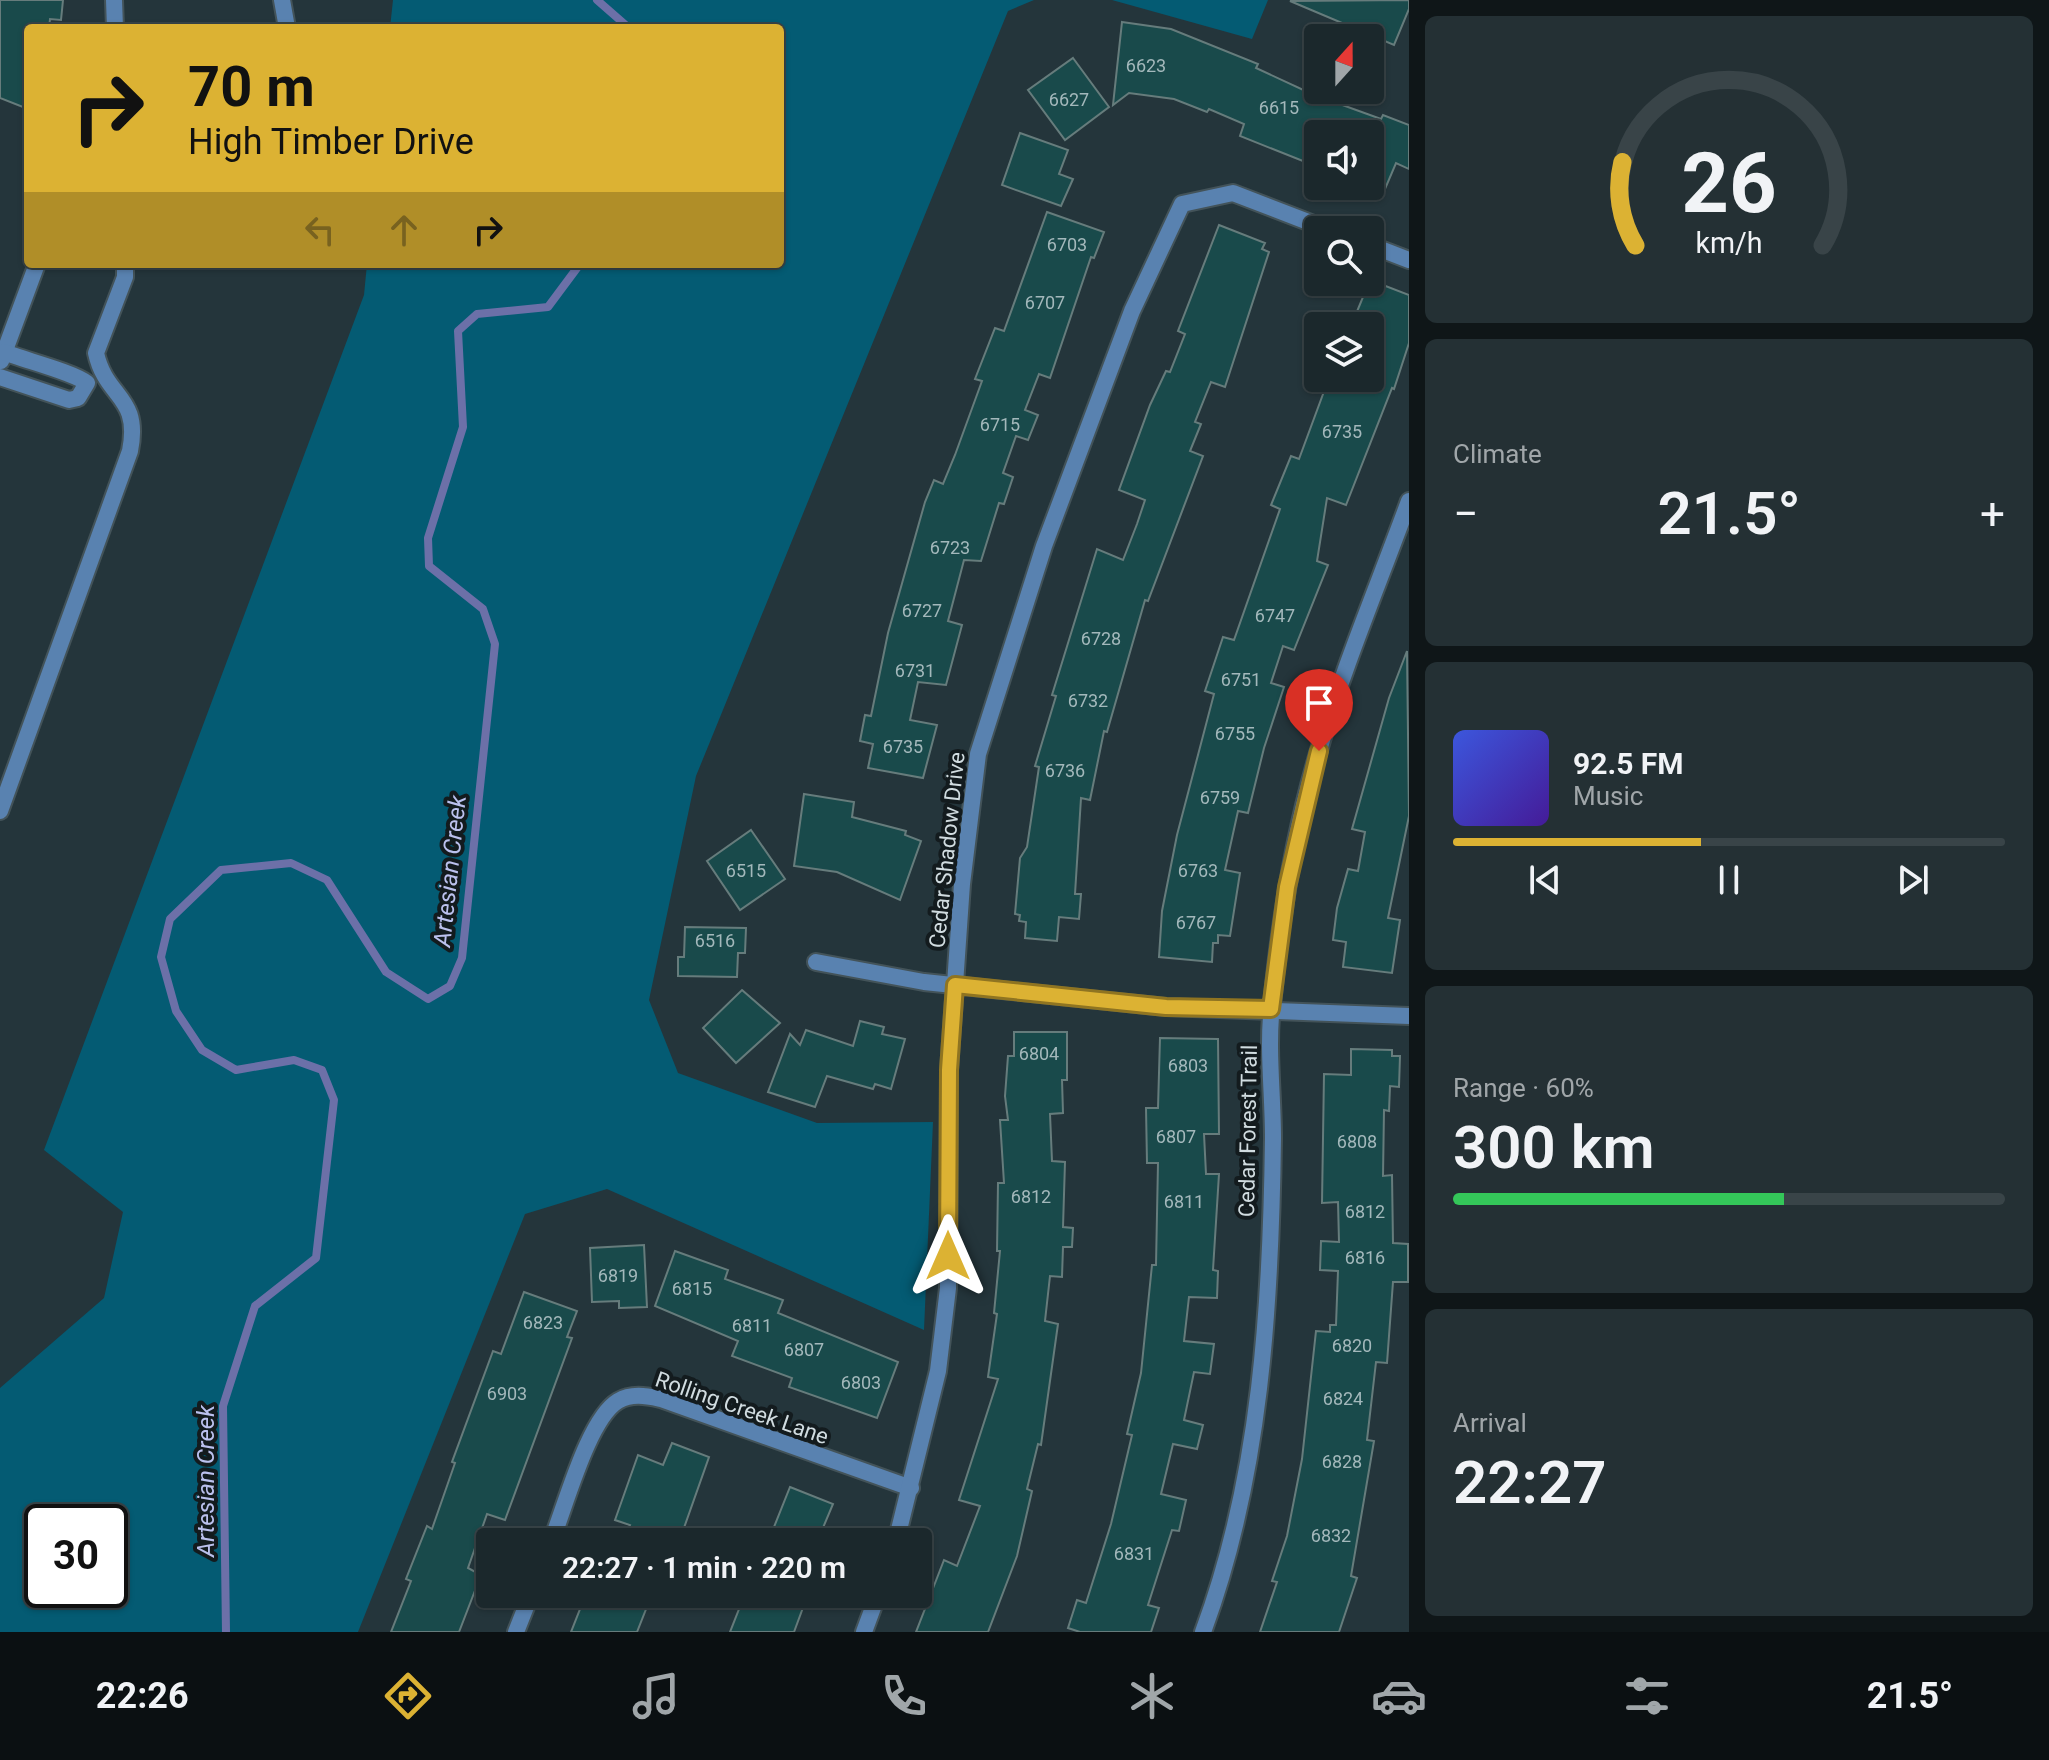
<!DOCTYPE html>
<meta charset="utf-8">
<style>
body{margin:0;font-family:Roboto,sans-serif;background:#243034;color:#f1f3f6;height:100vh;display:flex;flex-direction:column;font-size:30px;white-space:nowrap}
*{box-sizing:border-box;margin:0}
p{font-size:26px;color:#a0a6a9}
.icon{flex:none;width:44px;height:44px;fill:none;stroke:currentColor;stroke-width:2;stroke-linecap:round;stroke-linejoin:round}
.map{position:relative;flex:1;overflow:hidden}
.side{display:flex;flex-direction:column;gap:16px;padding:16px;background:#0f1618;width:640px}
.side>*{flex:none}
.guide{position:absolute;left:24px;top:24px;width:760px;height:244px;border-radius:8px;box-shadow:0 2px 6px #0004,0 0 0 2px #394448;background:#dcb233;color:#111;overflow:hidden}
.needle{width:52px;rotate:21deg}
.controls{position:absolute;left:1304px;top:24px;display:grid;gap:16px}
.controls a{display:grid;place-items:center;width:80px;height:80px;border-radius:8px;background:#1b282c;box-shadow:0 2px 6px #0004,0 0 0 2px #394448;font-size:40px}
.speed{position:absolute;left:24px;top:1504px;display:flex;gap:16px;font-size:40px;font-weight:700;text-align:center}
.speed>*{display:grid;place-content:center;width:104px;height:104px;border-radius:50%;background:#1b282c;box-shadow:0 2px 6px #0004,0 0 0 2px #394448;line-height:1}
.speed .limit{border:4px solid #111;border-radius:12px;background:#fff;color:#111}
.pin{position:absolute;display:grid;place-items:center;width:68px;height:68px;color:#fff;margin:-82px -34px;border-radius:50% 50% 50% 0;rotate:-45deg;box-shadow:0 0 8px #0007}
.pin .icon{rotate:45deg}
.me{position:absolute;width:88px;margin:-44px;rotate:0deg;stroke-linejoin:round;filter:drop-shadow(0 0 6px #0008)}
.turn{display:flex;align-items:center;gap:28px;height:168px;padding:0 32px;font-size:36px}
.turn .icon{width:104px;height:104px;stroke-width:2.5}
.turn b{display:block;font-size:56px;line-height:68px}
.lanes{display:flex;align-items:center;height:76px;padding:0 32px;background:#0003;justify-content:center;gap:40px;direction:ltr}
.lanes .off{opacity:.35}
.big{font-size:60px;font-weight:600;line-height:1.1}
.side .tile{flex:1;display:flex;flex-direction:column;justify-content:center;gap:12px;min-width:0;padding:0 28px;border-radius:12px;background:#243034}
.side .dial{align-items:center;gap:0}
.dial svg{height:208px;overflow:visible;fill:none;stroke:#394448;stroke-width:7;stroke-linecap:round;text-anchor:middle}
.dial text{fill:#f1f3f6;stroke:none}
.song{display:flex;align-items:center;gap:24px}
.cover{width:96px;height:96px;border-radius:12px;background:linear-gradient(135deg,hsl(230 70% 55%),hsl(260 70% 35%))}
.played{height:8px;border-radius:4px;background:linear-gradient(90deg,#dcb233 45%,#394448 45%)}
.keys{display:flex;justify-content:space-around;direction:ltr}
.heat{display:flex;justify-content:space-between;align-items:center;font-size:44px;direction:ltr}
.charge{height:12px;border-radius:6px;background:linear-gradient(90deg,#34c759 60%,#394448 0)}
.trip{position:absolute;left:476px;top:1528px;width:456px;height:80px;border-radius:8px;background:#1b282c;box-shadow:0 2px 6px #0004,0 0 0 2px #394448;font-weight:600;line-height:80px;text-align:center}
.menu{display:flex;height:128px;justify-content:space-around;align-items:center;background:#0b1012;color:#a0a6a9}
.menu .icon{width:56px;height:56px}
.menu .current{color:#dcb233}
.menu b{font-size:36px;color:#f1f3f6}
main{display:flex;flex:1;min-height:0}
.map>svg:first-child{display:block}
.green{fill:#045b73;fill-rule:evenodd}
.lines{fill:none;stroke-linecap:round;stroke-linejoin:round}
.stream{stroke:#6c70a8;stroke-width:8}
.building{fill:#194a4b;stroke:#667c7c;stroke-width:2}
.street-casing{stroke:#435359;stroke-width:20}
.street{stroke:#5982b0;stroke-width:16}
.route-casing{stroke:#8f7421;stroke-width:20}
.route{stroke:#dcb233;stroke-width:14}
.labels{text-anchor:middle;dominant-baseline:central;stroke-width:8;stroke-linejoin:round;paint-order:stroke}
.number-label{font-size:18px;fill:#a3b8bb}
.street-label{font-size:22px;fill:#d1dce0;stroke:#131b1e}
.water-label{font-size:24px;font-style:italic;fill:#bbc1ee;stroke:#131b1e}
</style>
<main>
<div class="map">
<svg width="1409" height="1632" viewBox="0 0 1409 1632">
<rect width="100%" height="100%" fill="#24353b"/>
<g class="green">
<path d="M393 0H1034L1008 11 696 776 649 1000 678 1073 817 1123 933 1122 924 1330 607 1189 525 1214 358 1632H0V1388L104 1298 123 1212 44 1150 364 295 367 264H780V28H390ZM42 1522H110V1590H42Z"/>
<path d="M1112 0H1268L1252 39Z"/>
</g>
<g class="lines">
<g class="stream">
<path d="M597 0 629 28"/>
<path d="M226 1632 223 1406 255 1306 316 1258 334 1100 322 1070 294 1060 236 1070 202 1050 176 1011 161 957 170 919 221 870 291 863 327 880 386 972 428 999 450 986 462 958 495 644 483 609 429 566 428 538 463 427 458 331 477 314 548 307 580 264"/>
</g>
</g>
<g class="building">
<path d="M0 0H63L61 20 50 19 49 28H28V109L0 98Z"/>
<path d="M1409 0V9L1394 45 1290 1Z"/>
<path d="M1122 22 1171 29 1258 64 1256 68 1312 94 1381 119 1383 115 1409 125V169L1396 163 1385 189 1370 183V134H1318V167L1240 136 1244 124 1209 109 1207 112 1174 99 1129 93 1113 105Z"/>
<path d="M1073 58 1109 107 1065 140 1028 90Z"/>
<path d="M1020 133 1068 150 1059 174 1073 179 1061 206 1002 185Z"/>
<path d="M1047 212 1104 232 1094 258 1091 257 1050 378 1039 374 1025 410 1038 415 1028 440 1016 436 1003 473 1013 477 1004 504 999 503 981 561 964 560 948 621 962 625 946 685 918 682 910 720 937 725 923 778 868 768 873 744 860 741 865 715 871 716 888 633 925 502 934 480 943 484 955 455 982 381 975 379 995 328 1004 331Z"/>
<path d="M1219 225 1265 243 1262 249 1269 252 1225 387 1211 382 1195 422 1201 424 1190 451 1203 456 1148 601 1145 600 1107 732 1104 731 1090 800 1081 798 1075 894H1081L1079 919 1059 917 1057 941 1025 938 1026 922 1019 921 1020 915 1015 914 1020 858 1027 847 1039 767 1035 766 1056 696 1052 695 1097 549 1123 560 1137 524 1145 500 1119 490 1150 405 1166 371 1170 372 1185 334 1178 331Z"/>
<path d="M1370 280 1409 295V343L1394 389 1392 388 1346 505 1327 498 1317 561 1328 565 1294 650 1283 646 1271 683 1284 687 1264 748 1248 813 1238 811 1225 870 1240 873 1230 936 1218 935V943H1213L1212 962 1159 957 1162 911 1177 835 1214 694 1205 691 1223 637 1234 640 1280 509 1271 505 1291 456 1299 459 1329 378H1370V326H1351Z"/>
<path d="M1407 651 1409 816 1388 918 1400 920 1392 973 1343 967 1346 942 1333 940 1337 908 1348 869 1358 871 1365 832 1352 829 1389 698Z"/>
<path d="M804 794 854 802 852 817 906 831 905 835 921 841 900 900 837 872 794 866Z"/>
<path d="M751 830 785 879 740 910 707 861Z"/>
<path d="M685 927 746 928 745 953H738L737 977 678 976V957H684Z"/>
<path d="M742 990 780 1023 736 1063 703 1028Z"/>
<path d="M860 1021 884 1027 882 1034 905 1039 891 1089 875 1084 873 1089 827 1076 815 1107 768 1092 790 1034 800 1045 806 1030 853 1046Z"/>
<path d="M1014 1032H1067V1080H1062L1063 1113 1050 1114 1052 1161 1065 1162 1063 1227 1073 1228 1072 1247H1063L1062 1277 1050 1276 1045 1321 1058 1324 1041 1445 1038 1444 1027 1489 1032 1491 1017 1556 988 1632H916L944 1560 957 1566 980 1506 959 1500 998 1379 988 1377 997 1314 994 1313 1000 1251H997L998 1183H1004L1000 1120H1008L1005 1096 1008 1056H1014Z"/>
<path d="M1160 1038 1218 1039 1219 1134H1204L1206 1174H1219L1213 1270 1218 1271 1217 1298 1189 1297 1184 1341 1214 1344 1210 1374 1194 1372 1184 1420 1203 1425 1197 1449 1173 1444 1161 1494 1186 1500 1179 1531 1172 1530 1148 1605 1159 1608 1151 1632H1080L1068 1628 1077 1600 1086 1603 1111 1524 1132 1435 1127 1434 1141 1373 1152 1265H1156L1158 1163H1147L1146 1108H1158Z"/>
<path d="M1351 1049 1392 1050V1056H1400L1399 1087 1390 1086 1389 1111 1384 1110 1383 1176 1392 1175 1393 1243 1408 1244V1282H1393L1387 1363 1376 1362 1367 1440 1374 1441 1351 1576 1357 1578 1339 1632H1260L1277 1582 1272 1581 1287 1536 1302 1459 1316 1331 1330 1332V1325H1336L1338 1271 1320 1270 1321 1241 1339 1242 1338 1202 1322 1203 1324 1074 1351 1075Z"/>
<path d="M644 1245 647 1307 619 1308V1301L592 1302 590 1248Z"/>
<path d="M675 1251 728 1270 725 1279 783 1300 778 1313 898 1362 877 1418 789 1387 792 1378 732 1356 738 1341 655 1306Z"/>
<path d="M524 1292 577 1311 567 1337 572 1338 505 1520 487 1514 468 1568 481 1575 459 1632H391L411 1581 406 1579 427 1526 432 1529 455 1463 452 1462 493 1351 501 1354Z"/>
<path d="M672 1443 709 1457 679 1542H623L630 1525 615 1520 638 1455 663 1465Z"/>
<path d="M790 1487 833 1504 817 1542H783L770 1537Z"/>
<path d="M586 1594H652L637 1632H571Z"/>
<path d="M745 1594H808L794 1632H730Z"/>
</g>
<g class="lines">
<g class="street-casing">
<g id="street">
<path d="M114 0 115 28"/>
<path d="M282 0 287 28"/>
<path d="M1370 245 1409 260"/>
<path d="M1 361 37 264"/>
<path d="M0 377 69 400 78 398 87 383C73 372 24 360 4 352"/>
<path d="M0 811 130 451C141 395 106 399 96 353L125 277V264"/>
<path d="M816 962 924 982 1166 1007 1409 1016"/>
<path d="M551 1542C565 1508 588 1419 618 1401 632 1393 646 1396 661 1399L911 1488"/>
<path d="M896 1542 938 1371 948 1288 949 1070 962 884 978 754 1044 546 1132 311 1182 204 1233 193 1329 230"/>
<path d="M516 1632 531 1594"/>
<path d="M864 1632 878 1594"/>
<path d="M1203 1632C1261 1476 1271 1303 1273 1138 1273 1094 1267 1049 1272 1005 1280 920 1294 833 1319 750 1344 666 1379 583 1409 501"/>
</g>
</g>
<use href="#street" class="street"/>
</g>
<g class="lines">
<g class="route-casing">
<path id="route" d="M948 1256 949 1070 955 985 1166 1007 1271 1009 1287 887 1319 751"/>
</g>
<use href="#route" class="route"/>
</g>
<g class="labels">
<g class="number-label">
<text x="1146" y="65">6623</text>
<text x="1069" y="99">6627</text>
<text x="1279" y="107">6615</text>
<text x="1067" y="244">6703</text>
<text x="1045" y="302">6707</text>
<text x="1000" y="424">6715</text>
<text x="1342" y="431">6735</text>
<text x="950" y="547">6723</text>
<text x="922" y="610">6727</text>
<text x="1275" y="615">6747</text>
<text x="1101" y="638">6728</text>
<text x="915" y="670">6731</text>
<text x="1241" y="679">6751</text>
<text x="1088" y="700">6732</text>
<text x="1235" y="733">6755</text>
<text x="903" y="746">6735</text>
<text x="1065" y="770">6736</text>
<text x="1220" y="797">6759</text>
<text x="746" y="870">6515</text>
<text x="1198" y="870">6763</text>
<text x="1196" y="922">6767</text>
<text x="715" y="940">6516</text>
<text x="1039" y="1053">6804</text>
<text x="1188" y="1065">6803</text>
<text x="1176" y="1136">6807</text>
<text x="1357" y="1141">6808</text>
<text x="1031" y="1196">6812</text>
<text x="1184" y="1201">6811</text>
<text x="1365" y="1211">6812</text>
<text x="1365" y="1257">6816</text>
<text x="618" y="1275">6819</text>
<text x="692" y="1288">6815</text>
<text x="543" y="1322">6823</text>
<text x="752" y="1325">6811</text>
<text x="1352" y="1345">6820</text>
<text x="804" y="1349">6807</text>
<text x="861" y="1382">6803</text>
<text x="507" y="1393">6903</text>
<text x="1343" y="1398">6824</text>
<text x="1342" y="1461">6828</text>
<text x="1331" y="1535">6832</text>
<text x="1134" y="1553">6831</text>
</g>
<g class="street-label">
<text transform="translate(947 850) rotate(-84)">Cedar Shadow Drive</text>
<text transform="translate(1248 1131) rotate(-89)">Cedar Forest Trail</text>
<text transform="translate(742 1408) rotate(19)">Rolling Creek Lane</text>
</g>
<g class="water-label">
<text transform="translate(450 871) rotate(-84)">Artesian Creek</text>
<text transform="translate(206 1481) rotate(-90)">Artesian Creek</text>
</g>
</g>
</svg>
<div class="controls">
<a><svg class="needle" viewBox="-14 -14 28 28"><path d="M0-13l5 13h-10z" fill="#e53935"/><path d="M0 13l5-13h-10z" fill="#a0a6a9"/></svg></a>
<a><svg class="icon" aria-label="sound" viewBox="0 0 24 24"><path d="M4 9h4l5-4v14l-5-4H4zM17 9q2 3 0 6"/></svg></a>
<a><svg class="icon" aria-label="search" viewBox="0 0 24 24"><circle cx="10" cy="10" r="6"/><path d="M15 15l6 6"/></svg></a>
<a><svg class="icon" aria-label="layers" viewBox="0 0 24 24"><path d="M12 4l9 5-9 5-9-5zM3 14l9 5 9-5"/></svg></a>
</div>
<div class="speed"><div class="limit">30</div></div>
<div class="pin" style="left:1319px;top:751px;background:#d93025"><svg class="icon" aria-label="arrive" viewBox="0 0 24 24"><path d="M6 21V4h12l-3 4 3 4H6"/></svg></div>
<svg class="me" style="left:948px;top:1256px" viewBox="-20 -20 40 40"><path d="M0-17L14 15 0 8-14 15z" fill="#dcb233" stroke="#fff" stroke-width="4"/></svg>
<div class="trip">22:27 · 1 min · 220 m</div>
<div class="guide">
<div class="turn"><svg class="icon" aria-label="right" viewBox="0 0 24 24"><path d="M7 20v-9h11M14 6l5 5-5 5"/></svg><div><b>70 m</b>High Timber Drive</div></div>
<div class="lanes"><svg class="icon off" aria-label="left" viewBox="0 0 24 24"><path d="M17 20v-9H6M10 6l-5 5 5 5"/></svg><svg class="icon off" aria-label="ahead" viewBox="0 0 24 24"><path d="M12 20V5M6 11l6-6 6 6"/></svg><svg class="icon" aria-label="right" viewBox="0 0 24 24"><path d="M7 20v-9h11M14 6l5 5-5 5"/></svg></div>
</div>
</div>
<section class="side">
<div class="tile dial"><svg viewBox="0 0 100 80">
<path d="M14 69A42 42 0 1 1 86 69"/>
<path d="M14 69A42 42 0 0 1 9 37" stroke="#dcb233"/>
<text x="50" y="56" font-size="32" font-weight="700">26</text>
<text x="50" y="72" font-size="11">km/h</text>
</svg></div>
<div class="tile"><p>Climate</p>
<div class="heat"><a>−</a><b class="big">21.5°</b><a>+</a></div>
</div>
<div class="tile">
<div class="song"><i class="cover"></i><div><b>92.5 FM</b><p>Music</p></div></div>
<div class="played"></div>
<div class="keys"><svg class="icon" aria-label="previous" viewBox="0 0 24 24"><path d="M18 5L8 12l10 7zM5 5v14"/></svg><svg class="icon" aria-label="pause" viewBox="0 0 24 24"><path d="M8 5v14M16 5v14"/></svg><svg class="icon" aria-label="next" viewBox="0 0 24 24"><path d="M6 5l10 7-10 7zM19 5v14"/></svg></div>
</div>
<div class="tile"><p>Range · 60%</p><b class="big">300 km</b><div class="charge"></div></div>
<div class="tile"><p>Arrival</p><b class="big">22:27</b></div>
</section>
</main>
<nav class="menu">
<b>22:26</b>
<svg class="icon current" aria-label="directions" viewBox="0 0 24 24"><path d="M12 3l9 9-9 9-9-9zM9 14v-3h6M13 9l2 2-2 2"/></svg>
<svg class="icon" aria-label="music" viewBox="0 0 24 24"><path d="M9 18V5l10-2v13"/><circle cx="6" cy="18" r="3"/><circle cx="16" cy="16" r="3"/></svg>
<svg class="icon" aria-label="phone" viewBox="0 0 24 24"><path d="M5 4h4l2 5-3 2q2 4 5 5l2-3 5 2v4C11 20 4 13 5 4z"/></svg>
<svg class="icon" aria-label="climate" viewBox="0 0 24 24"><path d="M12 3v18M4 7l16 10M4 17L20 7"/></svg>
<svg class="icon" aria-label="car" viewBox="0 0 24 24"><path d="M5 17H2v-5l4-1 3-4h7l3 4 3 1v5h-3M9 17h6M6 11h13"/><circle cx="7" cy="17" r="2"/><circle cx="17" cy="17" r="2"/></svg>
<svg class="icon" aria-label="filters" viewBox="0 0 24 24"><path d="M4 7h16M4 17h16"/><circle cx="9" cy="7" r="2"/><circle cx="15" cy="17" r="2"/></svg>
<b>21.5°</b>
</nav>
